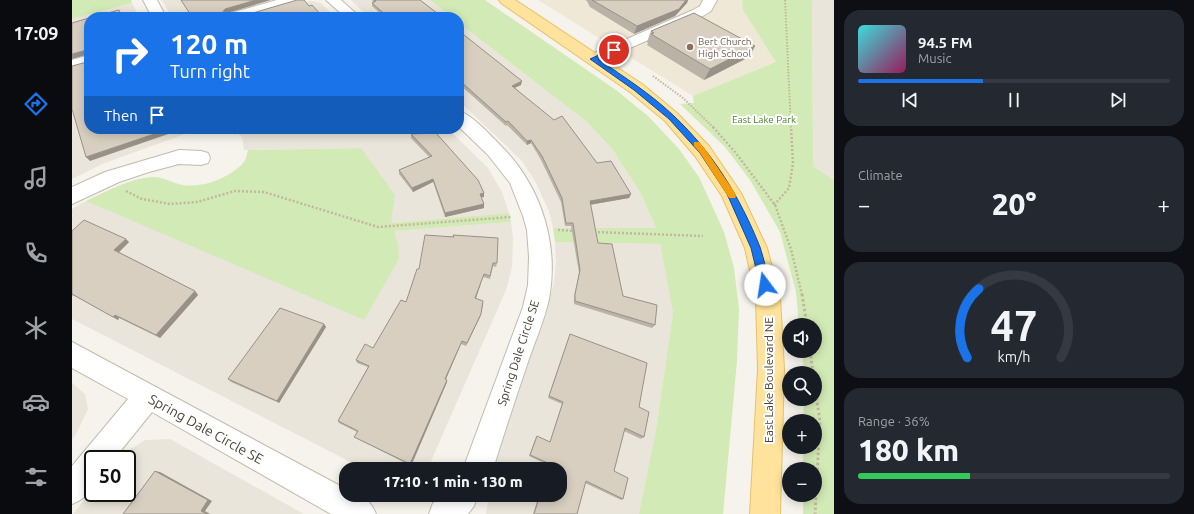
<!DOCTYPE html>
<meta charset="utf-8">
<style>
body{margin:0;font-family:Ubuntu,sans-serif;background:#242831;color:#f1f3f6;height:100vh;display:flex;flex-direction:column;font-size:15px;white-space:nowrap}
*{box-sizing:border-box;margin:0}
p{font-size:13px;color:#9ea1a6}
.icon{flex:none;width:22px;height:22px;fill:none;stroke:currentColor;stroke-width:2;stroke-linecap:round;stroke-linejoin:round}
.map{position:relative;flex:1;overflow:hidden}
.panel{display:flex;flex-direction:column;gap:10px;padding:10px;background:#0d0f14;width:360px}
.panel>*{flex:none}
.hud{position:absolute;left:12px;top:12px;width:380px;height:122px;border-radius:16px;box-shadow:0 2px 10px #0003;background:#1a73e8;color:#fff;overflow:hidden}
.fabs{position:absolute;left:710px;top:318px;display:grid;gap:8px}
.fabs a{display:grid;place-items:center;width:40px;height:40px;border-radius:50%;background:#171b24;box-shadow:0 2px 10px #0003;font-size:20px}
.speed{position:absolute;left:12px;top:450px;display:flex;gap:8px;font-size:20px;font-weight:700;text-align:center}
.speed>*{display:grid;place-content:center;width:52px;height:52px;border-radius:50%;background:#171b24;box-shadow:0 2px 10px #0003;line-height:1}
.speed .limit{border:2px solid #111;border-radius:6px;background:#fff;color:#111}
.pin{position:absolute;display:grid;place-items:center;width:34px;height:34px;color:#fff;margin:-17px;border:2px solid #fff;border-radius:50%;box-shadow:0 1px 4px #0007}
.me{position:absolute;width:44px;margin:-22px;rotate:346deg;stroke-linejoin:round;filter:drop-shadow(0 0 3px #0008)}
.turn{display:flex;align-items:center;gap:14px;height:84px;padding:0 20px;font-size:18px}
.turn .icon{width:52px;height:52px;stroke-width:2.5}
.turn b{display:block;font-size:28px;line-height:34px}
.then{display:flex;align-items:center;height:38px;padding:0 20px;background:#0003;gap:8px;font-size:15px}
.big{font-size:30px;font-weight:800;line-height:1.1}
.panel .card{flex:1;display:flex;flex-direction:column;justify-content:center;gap:6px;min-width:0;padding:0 14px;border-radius:16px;background:#242831}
.panel .dial{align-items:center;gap:0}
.dial svg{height:104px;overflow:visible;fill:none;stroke:#363941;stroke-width:7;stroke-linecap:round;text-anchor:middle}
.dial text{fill:#f1f3f6;stroke:none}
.song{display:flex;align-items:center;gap:12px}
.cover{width:48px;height:48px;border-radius:6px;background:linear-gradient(135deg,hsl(180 70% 55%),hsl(330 70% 35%))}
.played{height:4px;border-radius:2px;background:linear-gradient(90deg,#1a73e8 40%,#363941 40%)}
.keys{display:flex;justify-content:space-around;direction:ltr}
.heat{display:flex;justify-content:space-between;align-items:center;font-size:22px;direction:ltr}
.charge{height:6px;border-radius:3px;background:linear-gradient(90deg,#34c759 36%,#363941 0)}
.trip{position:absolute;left:267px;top:462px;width:228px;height:40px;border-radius:16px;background:#171b24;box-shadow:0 2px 10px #0003;font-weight:800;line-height:40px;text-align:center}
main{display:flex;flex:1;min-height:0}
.dock{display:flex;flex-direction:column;width:72px;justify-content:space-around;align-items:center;background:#090b0e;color:#9ea1a6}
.dock .icon{width:28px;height:28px}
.dock .current{color:#1a73e8}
.dock b{font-size:18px;color:#f1f3f6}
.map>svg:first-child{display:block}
.residential{fill:#eae5da}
.education{fill:#efe8d6}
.green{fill:#d2eab5}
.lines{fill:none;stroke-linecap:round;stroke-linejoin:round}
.minor-casing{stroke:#c2bbae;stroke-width:2}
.major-casing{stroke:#e6c16a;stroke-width:2}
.path-far2{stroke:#c4b79f;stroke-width:2;stroke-dasharray:1.5 1.5;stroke-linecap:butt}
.path-far1{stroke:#c4b79f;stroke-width:2.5;stroke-dasharray:2 2;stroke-linecap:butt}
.path{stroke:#c4b79f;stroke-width:3;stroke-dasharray:2.5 2.5;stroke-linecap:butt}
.minor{fill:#fff;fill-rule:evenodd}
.major{fill:#ffe39c;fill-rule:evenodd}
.wall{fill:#bab2a6}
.shaded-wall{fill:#979187}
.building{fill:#d8cfc1;stroke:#979187}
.route{fill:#1a73e8;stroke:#114b97}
.slow{fill:#f59e0b}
.education-dot{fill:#8d6e63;stroke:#fff;stroke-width:1.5}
.labels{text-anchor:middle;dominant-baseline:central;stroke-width:4;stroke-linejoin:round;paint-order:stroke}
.far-education-label{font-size:10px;fill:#785e54;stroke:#fff;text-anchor:start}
.far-park-label{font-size:10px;fill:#4a7f2a;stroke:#fff}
.street-label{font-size:12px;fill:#4b4439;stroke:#fff}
.near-street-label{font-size:14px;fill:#4b4439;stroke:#fff}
</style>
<main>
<nav class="dock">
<b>17:09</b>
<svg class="icon current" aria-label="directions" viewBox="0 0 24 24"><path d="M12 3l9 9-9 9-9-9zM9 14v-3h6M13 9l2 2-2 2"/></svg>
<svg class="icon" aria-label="music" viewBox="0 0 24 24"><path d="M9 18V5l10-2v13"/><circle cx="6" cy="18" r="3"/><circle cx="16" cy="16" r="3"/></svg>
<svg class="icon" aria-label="phone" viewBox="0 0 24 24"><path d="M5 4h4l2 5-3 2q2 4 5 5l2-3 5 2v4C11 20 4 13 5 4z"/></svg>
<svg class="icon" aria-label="climate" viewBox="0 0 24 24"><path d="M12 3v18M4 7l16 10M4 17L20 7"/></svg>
<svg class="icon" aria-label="car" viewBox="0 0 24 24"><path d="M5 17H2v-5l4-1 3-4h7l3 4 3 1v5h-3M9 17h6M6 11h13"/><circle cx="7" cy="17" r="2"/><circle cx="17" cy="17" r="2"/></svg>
<svg class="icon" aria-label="filters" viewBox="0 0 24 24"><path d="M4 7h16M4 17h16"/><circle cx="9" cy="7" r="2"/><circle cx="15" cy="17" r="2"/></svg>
</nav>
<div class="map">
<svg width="762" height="514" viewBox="0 0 762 514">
<rect width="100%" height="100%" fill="#f6f3ec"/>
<g class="residential">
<path d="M90 0H191L132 17H100Z"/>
<path d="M279 0H358L380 17H296Z"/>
<path d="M740 0H762V180L741 166Z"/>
<path d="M241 1 249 3 263 17H181L232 2Z"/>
<path d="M60 3 67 17H17V50L0 55V19Z"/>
<path d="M387 23 515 122 541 150 569 194 584 228H481L477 211 463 181 450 161 387 101Z"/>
<path d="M0 72 17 129H127L30 164 0 179Z"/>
<path d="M160 129H376L416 168 430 192 437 213 319 223 289 148 172 150 170 137Z"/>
<path d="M14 201 326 243 322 231 439 222 441 238 440 267 434 290 356 468 292 469 0 319V209Z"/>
<path d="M483 242 588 244 601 313 585 424 567 514H414L417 495H488V469H420L425 449 482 283 484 262Z"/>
<path d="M0 383 13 394 16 409 4 434 0 440Z"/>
<path d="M98 439 232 514H1L21 489V493H55V459H45L48 456 73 440Z"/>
</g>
<path class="education" d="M466 0H670L705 62 621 96Z"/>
<g class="green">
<path d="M0 0H59L60 3 0 19Z"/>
<path d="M358 0H413L544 90 576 116 607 149 627 177 652 232 662 268 667 309 665 361 651 514H567L585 424 601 313 588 244 483 242 481 228H584L569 194 541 150 515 122 387 23V17H380Z"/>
<path d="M670 0H740L741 166 762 180V514H731V495H743V469H731V447H743V421H731L732 399H743V373H732L730 351H743V325H727L724 292 708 232 678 180 653 147 608 104 622 103 621 96 704 62 671 10Z"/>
<path d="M289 148 323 195 319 223 437 213 439 222 322 231 326 243 327 259 292 320 14 201C35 191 58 178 81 177 90 177 99 182 107 184 128 190 158 178 172 162 174 159 175 154 176 150Z"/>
</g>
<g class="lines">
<g class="minor-casing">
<g id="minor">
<path d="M71 0H85L94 17H80Z"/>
<path d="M205 0H227L225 3 175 17H153L155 14Z"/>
<path d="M254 0H269L288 17H273Z"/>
<path d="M631 0H645L639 11 631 16 526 62 521 64 516 62 513 59 516 56 621 10 628 6Z"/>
<path d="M17 55V65L0 70V60Z"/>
<path d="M387 111C401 115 422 139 433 150 470 190 487 245 477 299 472 322 462 343 455 365 443 400 432 434 421 469H391L451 307 456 285 457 257 455 230 451 216 438 183 416 155 387 127Z"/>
<path d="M107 150 129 151 136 153 138 158 136 163 129 165 107 164 77 172 47 182 0 204V187L33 172Z"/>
<path d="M0 342 274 489V495C290 495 298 499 304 514H259L80 412 42 459H21C21 482 24 494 0 504V466L56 399 0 368Z"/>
<path d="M373 495H406L402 506 396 514H357L361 503Z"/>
</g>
</g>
<g class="major-casing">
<path id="major" d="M427 0H443L570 84 605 113 637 146 669 193 695 248 708 298 712 369 708 514H678L686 369 684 298 673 248 650 196 623 156 593 121 558 92 429 3Z"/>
</g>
<g class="path-far2">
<path d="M713 0 719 128"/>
<path d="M581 76 611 98 642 128"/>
</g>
<g class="path-far1">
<path d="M641 127 663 152 703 205 719 249 730 295"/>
<path d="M54 191 70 199 98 204 125 202 163 191 192 192 306 227 439 217"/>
<path d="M702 205 717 188 721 163 719 127"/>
<path d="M486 230 503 231"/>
<path d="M522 232 631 236"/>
</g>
<g class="path">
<path d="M730 294 735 325"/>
<path d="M738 351 741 373"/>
<path d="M743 388 748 421 743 514"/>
</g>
<use href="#minor" class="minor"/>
<use href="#major" class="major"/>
</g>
<g class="wall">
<path d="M300 0H348L370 17H312L300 6V3L301 2Z"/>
<path d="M513 0H616L615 3 603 16 562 34 518 7 515 1Z"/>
<path d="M387 31 449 85 443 88 559 194 557 198 518 205 526 243 551 296 583 325 580 328 502 304V297L507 273 499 226H493L489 202 469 160 459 143 455 145 435 125 434 126 387 84Z"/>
<path d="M579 31 683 46 677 57 632 80 575 45 576 43 575 42Z"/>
<path d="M351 129H362V132Z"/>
<path d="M339 134 412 197H409L412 204V208L373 217 361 182 341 192 327 174V170L357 157 339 138Z"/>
<path d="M0 231 57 242 47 252 123 291 126 295 88 338 47 318 46 320 1 295 0 297Z"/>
<path d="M381 235 425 263 424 267 421 266 418 279 411 277 404 298 411 304 408 317 394 346 389 344 374 379 375 382 339 466 284 438 282 437 285 432 267 423 266 421 296 367 285 363 284 360 301 348 334 302 347 269 381 237Z"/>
<path d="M252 324 254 327 207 403 159 382 156 379Z"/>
<path d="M498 334 567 407 572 437 569 439 552 431 542 471 551 499 549 500 513 483 505 514H461L467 495H488V469H475L476 465 457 456 464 437 465 436 478 442 490 404 476 398Z"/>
</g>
<g class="shaded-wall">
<path d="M184 0H199L155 13 151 17 150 13 153 9Z"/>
<path d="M614 0H616L615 3 603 16 562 34 565 26Z"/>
<path d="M683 46 677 57 632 80 638 69Z"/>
<path d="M15 50 17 54 0 59V54Z"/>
<path d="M450 81 449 85 439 89 440 86Z"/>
<path d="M97 129H101L102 132 18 161 14 157Z"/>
<path d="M459 140V143L455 145V141Z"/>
<path d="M361 179V182L341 192 340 188Z"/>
<path d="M412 193V197L407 198 408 194Z"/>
<path d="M559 194 557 198 516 205 518 201Z"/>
<path d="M412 204V208L373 217V213Z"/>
<path d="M54 239 57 242 46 253 42 250Z"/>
<path d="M412 274 403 301V298Z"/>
<path d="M123 291 126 295 88 338 84 335Z"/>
<path d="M411 304 408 317 394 346 395 343Z"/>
<path d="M43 315 47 318 46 320 41 317Z"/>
<path d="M252 324 254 327 207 403 205 401Z"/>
<path d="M390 341 389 344 373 381V379Z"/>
<path d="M375 380V382L339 466 338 464Z"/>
<path d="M83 471 88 472 140 501 133 511 138 514H135L129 511Z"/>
</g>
<g class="building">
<path d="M109 0H184L153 9 150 13 151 15H174L225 0H232L237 6 240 5 251 17H120Z"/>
<path d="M302 0H348L370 17H316L300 3 304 1Z"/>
<path d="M520 0H614L607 9 565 26Z"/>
<path d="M47 10 50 17H21Z"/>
<path d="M622 13 683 46 638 69 579 34 582 33 579 31Z"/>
<path d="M17 18V129H97L14 157 0 109V66L15 62V50L0 54V23Z"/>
<path d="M387 31 450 81 440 86 482 120 490 116 525 163 539 161 559 194 518 201 526 243 540 244 551 296 585 305 583 325 503 301V294L508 270 501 223H494L490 198 470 156 459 140 455 141 436 121 434 122 387 80Z"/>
<path d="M364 133 406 180 412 193 408 194 412 204 373 213 361 179 340 188 327 170 360 156 339 134Z"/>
<path d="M12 220 54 239 42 250 123 291 84 335 43 315 41 317 0 294V231Z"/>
<path d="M353 235 382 237 381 235 426 238 425 263H421L418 276 412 274 403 298 411 301 409 314 395 343 390 341 373 379 375 380 338 464 282 437 286 431 266 421 297 366 284 360 293 344 301 348 329 300 334 302 345 269H347Z"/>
<path d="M208 308 252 324 205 401 156 379Z"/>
<path d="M498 334 575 363 567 407 577 412 572 437 553 428 542 471 556 478 551 499 514 481 505 514H462L468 495H488V469H476L478 464 458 455 465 436 478 442 491 402 477 396Z"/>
<path d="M83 471 136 500 129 511 135 514H51Z"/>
</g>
<path class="route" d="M540 49 545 50 526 59C552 77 579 94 602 116 641 153 668 197 688 247 692 259 695 273 698 285L696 288 693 289 690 288 688 285 679 248 655 194 628 153 597 119 562 90 518 59Z"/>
<path class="slow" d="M622 142H627L633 149 663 193 664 196 663 198H657L628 153 622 146Z"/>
<circle class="education-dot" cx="618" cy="47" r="4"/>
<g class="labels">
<g class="far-education-label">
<text x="626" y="41">Bert Church<tspan x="626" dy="12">High School</tspan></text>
</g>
<g class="far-park-label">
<text x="692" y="119">East Lake Park</text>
</g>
<g class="street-label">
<text transform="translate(446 353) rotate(-72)">Spring Dale Circle SE</text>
<text transform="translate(696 380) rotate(-90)">East Lake Boulevard NE</text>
</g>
<g class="near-street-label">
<text transform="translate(134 429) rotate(29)">Spring Dale Circle SE</text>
</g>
</g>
</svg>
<div class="fabs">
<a><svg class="icon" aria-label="sound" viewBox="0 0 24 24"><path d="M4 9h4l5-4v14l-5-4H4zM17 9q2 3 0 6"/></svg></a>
<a><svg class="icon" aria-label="search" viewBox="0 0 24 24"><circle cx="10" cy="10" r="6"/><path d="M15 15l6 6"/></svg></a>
<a>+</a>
<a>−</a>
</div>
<div class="speed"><div class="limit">50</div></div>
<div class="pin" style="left:542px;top:50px;background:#d93025"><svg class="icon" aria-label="arrive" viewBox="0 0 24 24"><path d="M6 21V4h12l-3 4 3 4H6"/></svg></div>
<svg class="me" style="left:693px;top:285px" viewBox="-20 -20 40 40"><circle r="19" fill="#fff"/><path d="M0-13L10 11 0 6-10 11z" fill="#1a73e8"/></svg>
<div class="trip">17:10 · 1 min · 130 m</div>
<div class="hud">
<div class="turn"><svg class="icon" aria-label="right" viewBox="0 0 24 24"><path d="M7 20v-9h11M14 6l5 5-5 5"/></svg><div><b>120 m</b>Turn right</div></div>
<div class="then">Then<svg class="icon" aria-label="arrive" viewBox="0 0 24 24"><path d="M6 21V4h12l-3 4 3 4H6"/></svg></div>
</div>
</div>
<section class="panel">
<div class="card">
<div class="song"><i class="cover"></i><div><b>94.5 FM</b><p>Music</p></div></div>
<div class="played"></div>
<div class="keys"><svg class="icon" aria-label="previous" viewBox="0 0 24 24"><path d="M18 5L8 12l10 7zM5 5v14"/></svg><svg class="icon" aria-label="pause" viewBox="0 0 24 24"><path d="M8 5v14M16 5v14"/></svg><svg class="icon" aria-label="next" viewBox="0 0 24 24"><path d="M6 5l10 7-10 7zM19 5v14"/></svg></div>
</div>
<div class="card"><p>Climate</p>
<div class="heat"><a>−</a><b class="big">20°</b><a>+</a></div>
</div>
<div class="card dial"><svg viewBox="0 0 100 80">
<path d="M14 69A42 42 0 1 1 86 69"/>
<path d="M14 69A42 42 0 0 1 23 16" stroke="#1a73e8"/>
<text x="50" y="56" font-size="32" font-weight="700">47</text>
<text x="50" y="72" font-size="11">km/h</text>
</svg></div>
<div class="card"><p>Range · 36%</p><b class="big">180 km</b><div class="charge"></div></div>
</section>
</main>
